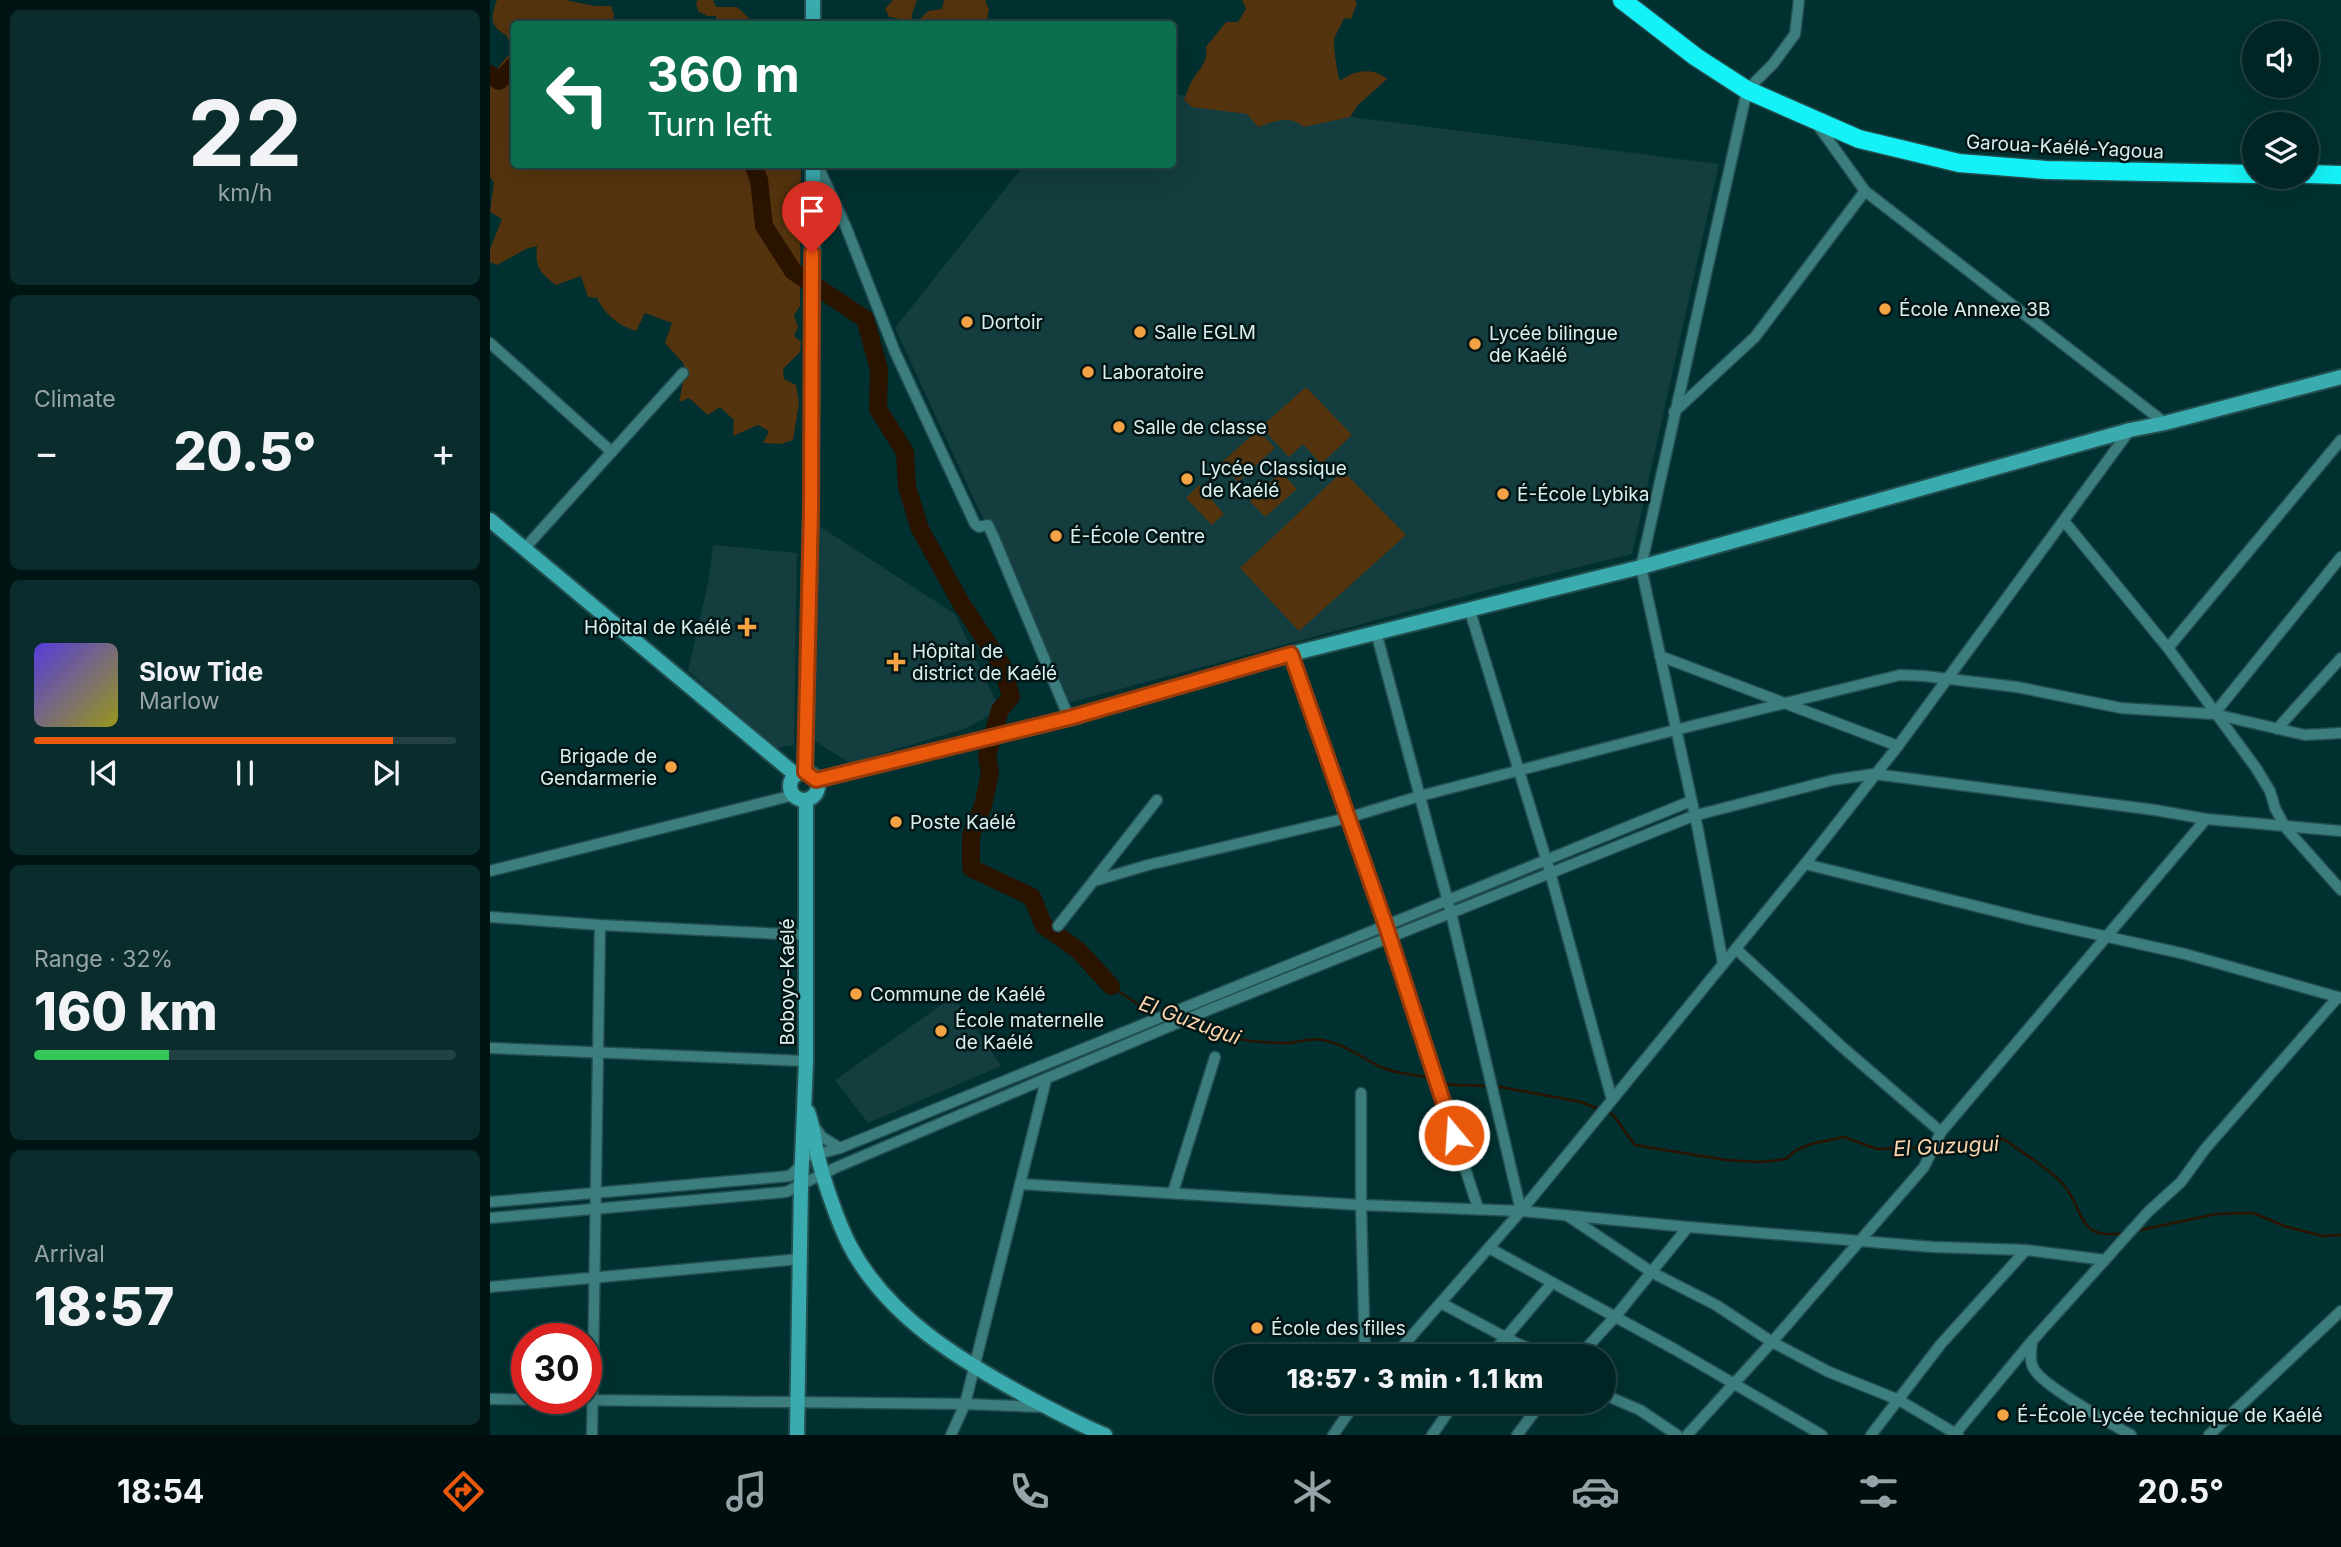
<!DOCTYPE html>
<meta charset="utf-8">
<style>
body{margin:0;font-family:Inter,sans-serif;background:#0b2c2d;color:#f1f3f6;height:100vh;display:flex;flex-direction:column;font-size:26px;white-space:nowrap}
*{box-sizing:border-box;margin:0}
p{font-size:23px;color:#96a4a7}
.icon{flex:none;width:38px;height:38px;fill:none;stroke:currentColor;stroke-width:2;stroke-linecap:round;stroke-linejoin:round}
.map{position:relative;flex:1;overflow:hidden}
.sheet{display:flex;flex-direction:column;gap:10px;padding:10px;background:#011414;width:490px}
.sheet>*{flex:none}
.hud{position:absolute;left:21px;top:21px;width:665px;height:147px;border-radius:7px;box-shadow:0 7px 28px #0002,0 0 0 2px #234142;background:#0b6e4f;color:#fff;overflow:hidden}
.fabs{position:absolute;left:1752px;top:21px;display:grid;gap:14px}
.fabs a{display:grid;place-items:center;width:77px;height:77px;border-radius:50%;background:#012425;box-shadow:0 7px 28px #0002,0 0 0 2px #234142;font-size:35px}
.speed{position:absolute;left:21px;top:1323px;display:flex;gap:14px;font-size:35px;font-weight:700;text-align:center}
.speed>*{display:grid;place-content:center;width:91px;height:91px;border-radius:50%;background:#012425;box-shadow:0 7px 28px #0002,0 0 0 2px #234142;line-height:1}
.speed .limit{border:10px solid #d22;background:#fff;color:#111}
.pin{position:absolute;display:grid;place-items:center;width:60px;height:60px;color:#fff;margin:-72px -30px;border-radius:50% 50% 50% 0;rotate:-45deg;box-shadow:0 0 7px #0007}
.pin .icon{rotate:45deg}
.me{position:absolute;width:77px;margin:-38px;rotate:342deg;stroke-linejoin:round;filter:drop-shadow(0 0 5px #0008)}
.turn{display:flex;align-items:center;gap:24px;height:147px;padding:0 21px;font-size:32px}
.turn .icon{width:91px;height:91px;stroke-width:2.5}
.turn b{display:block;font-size:49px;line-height:60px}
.big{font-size:52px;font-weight:800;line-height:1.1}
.sheet .card{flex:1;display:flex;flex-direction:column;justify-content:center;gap:10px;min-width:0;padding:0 24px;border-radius:10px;background:#0b2c2d}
.sheet .dial{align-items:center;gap:0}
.dial b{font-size:91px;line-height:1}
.song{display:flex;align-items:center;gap:21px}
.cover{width:84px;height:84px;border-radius:10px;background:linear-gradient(135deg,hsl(250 70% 55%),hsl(60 70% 35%))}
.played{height:7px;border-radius:4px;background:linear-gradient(90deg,#ea580c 85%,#234142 85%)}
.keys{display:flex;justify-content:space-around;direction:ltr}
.heat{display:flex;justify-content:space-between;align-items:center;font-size:38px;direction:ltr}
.charge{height:10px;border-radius:5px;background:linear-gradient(90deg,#34c759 32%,#234142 0)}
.trip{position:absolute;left:724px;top:1344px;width:402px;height:70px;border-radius:35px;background:#012425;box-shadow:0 7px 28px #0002,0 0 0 2px #234142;font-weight:800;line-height:70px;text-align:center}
.menu{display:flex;height:112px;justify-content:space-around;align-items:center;background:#000e0f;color:#96a4a7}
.menu .icon{width:49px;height:49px}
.menu .on{color:#ea580c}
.menu b{font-size:32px;color:#f1f3f6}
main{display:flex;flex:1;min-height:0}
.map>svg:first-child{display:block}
.built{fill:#133d3e}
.green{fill:#54340f}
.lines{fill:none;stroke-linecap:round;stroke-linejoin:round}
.stream{stroke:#2a1400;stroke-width:2.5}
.river{stroke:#2a1400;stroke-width:18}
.street-casing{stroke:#244f50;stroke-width:13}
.secondary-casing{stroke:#244f50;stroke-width:18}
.highway-casing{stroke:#244f50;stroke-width:21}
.street{stroke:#3c7d7e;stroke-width:10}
.secondary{stroke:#3aacaf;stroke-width:14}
.highway{stroke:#15f2f7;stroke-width:18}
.route-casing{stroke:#983908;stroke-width:18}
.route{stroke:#ea580c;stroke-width:12}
.poi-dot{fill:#f4a344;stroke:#041515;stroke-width:2.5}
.labels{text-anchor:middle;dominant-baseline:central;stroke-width:5;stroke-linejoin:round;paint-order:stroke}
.street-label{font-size:19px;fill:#daf0f0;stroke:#041515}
.poi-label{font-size:19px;fill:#daf0f0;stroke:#041515;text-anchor:start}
.water-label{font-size:21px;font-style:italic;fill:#fdd4ab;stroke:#041515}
</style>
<main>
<section class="sheet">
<div class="card dial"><b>22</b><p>km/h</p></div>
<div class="card"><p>Climate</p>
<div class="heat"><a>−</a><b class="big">20.5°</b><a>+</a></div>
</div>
<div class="card">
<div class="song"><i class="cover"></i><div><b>Slow Tide</b><p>Marlow</p></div></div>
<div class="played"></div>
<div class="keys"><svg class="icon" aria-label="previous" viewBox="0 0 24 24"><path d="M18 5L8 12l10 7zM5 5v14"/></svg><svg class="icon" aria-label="pause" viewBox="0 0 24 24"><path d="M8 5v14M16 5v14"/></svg><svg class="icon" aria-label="next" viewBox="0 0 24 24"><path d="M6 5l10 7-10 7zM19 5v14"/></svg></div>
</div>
<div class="card"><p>Range · 32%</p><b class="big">160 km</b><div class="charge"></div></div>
<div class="card"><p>Arrival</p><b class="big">18:57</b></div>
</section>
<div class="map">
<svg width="1851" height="1435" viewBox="0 0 1851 1435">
<rect width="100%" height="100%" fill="#013031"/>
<g class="built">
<path d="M683 94 1229 164 1142 554 1016 585 578 703 405 328 534 165 682 164Z"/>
<path d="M329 526 465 614 510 710 474 729 360 763 323 740Z"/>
<path d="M223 545 307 553 304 745 286 748 198 671 218 583Z"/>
<path d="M464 996 511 1066 378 1123 345 1080Z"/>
</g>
<g class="green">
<path d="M7 0H75L105 6H121L124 15 121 24H24V164L311 165 310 306 304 315 308 327 304 336 311 342 310 352 293 369 294 379 306 385 309 403 303 440 291 444 273 443 279 431 268 425 243 436 244 420 230 407 218 415 199 398 189 402 194 378V364L175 343 182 323 155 313 146 331C128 325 115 315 107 298L98 297 91 276 66 285C49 272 45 267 47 246L36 249 7 265 0 262V249L12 219 0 212 4 182 0 177V77L23 50 16 35C0 26 0 19 7 0Z"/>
<path d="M208 0H223L226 7H247L265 24H227L226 16H217L208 11 206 2Z"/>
<path d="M403 0H427L421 17 427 22 438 11 452 9 454 0H495L499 10 496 24H410L411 19 399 17 395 9Z"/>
<path d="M752 0H865L867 3 861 19 854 18C851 26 846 33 844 40 843 45 848 78 850 81 864 70 883 67 897 79L868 105 860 117 814 127C798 115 786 121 768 127L757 114 702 107 694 100C696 95 698 89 700 84 707 70 719 63 716 47L736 22H748L756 9Z"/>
<path d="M816 387 862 435 831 464 813 444 799 457 771 427Z"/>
<path d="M768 430 785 448 748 482 731 463Z"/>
<path d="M853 471 916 535 809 631 750 568Z"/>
<path d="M791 472 807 489 775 517 760 501Z"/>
<path d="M709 485 734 514 722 525 696 498Z"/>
</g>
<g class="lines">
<g class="stream">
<path d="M621 986 649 1005 670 1013"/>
<path d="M696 1024C730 1037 759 1043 796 1043 807 1043 822 1037 833 1040 854 1044 872 1058 891 1067 908 1075 926 1074 944 1079"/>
<path d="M950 1082C968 1088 980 1084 998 1086"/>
<path d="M1005 1086 1091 1102 1111 1110"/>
<path d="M1117 1112 1123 1115 1145 1145 1236 1160 1271 1162 1296 1159 1305 1151 1321 1144 1354 1137 1387 1149 1442 1147"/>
<path d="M1448 1146 1514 1139C1531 1152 1558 1168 1572 1183 1596 1209 1585 1241 1633 1233"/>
<path d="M1646 1231 1726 1214 1763 1213 1797 1227 1833 1236 1851 1235"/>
</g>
<g class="river">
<path d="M0 74 9 81 24 66"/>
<path d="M263 164 269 180 274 226 303 271 375 319 389 369 388 409 415 452 417 487 430 529 471 603 512 665 521 697 510 710 497 756 500 773 493 806 481 835V868L542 897 554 926 588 950 621 986"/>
</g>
<g class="street-casing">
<g id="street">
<path d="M1327 124 1375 191 1675 423"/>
<path d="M327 164 356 227 405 352 485 524 489 527 498 525 504 538 579 718"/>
<path d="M0 343 122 452"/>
<path d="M1184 412 1265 337 1375 191"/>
<path d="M1574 521 1678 648 1766 768 1780 791 1785 808 1795 827 1851 890"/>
<path d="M34 549 193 373"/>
<path d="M886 632 961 913 1031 1211"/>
<path d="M1678 648 1851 440"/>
<path d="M801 654 896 926 988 1208"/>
<path d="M1170 656 1408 746"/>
<path d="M1724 714 1851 557"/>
<path d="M1787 729 1851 658"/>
<path d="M1315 864 1546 921 1695 954 1851 998"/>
<path d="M0 871 304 795"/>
<path d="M604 881 658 865 857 818 930 796 1185 730 1410 675 1434 676 1527 687 1631 708 1724 714 1815 735 1851 733"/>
<path d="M0 917 110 925 315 935"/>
<path d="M568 926 667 800"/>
<path d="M1246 949 1351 1046 1451 1132"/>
<path d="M1233 963 1208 830 1151 567 1257 90 1283 64 1305 34 1309 0"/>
<path d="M0 1048 316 1061"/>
<path d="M871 1093V1205L875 1356"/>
<path d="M1122 1100 1315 864 1408 746 1640 430"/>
<path d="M324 1126 332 1137 350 1148"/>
<path d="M322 1156 350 1148 1201 801"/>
<path d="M530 1184 871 1205 1031 1211 1198 1227 1443 1247 1536 1250 1615 1260"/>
<path d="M683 1192 725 1057"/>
<path d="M0 1202 300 1176 311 1165"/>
<path d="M1078 1216 1163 1273 1226 1305 1282 1342 1339 1372 1409 1400 1468 1435"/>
<path d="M0 1218 296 1192 347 1167 718 1010 1203 816 1343 780 1384 774 1665 810 1716 819 1851 831"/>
<path d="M999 1248 1186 1350 1332 1435"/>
<path d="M0 1287 310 1259"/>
<path d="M951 1303 1026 1343 1058 1356"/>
<path d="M1542 1342C1541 1351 1539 1361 1544 1369 1553 1386 1622 1424 1641 1435"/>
<path d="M904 1356 1031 1211 1122 1100 1060 872 979 608"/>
<path d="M1000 1356 1061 1284"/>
<path d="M1089 1356 1125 1317 1198 1227"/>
<path d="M1115 1395 1150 1410 1187 1435"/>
<path d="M0 1399 475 1404 552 1407"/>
<path d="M102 1435 110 925"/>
<path d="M461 1435 475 1404 556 1080"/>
<path d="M843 1435 866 1402"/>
<path d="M942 1435 965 1402"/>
<path d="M1027 1435 1052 1402"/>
<path d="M1197 1435 1282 1342 1434 1167 1451 1132 1716 819"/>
<path d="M1381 1435 1451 1344 1536 1250"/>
<path d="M1464 1435 1542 1341 1658 1212 1691 1182 1715 1149 1848 997"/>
<path d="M1719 1435 1851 1311"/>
</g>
</g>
<g class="secondary-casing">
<g id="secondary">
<path d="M323 24V0"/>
<path d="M0 520 306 775"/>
<path d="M315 772 321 510 323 164"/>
<circle cx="314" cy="786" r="14"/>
<path d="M326 780 579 718 801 654 1151 567 1640 430 1675 423 1851 377"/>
<path d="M318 1112C323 1125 324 1139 327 1153 333 1179 347 1220 359 1244 397 1318 473 1362 543 1400 567 1412 590 1425 615 1435"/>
<path d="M307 1435 311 1185 316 1061V800"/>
</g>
</g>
<g class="highway-casing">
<g id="highway">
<path d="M1132 0 1206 57 1257 90 1369 139 1469 163 1556 170 1764 174"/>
<path d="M1816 174 1851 175"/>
</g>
</g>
<use href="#street" class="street"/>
<use href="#secondary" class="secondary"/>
<use href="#highway" class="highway"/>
</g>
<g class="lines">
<g class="route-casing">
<path id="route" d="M322 253 321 510 315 772 326 780 579 718 801 654 896 926 964 1135"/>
</g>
<use href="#route" class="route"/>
</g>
<g class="poi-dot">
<circle cx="1395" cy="309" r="7"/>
<circle cx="477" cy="322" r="7"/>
<circle cx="650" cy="332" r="7"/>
<circle cx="985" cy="344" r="7"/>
<circle cx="598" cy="372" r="7"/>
<circle cx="629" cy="427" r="7"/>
<circle cx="697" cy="479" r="7"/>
<circle cx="1013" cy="494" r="7"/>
<circle cx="566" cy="536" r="7"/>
<path d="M253.5 616.5h7v7h7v7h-7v7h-7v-7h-7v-7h7z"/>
<path d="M402.5 651.5h7v7h7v7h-7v7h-7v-7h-7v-7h7z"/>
<circle cx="181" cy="767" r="7"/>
<circle cx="406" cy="822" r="7"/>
<circle cx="366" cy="994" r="7"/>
<circle cx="451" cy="1031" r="7"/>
<circle cx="767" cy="1328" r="7"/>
<circle cx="1513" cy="1415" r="7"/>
</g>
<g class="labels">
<g class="street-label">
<text transform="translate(1575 147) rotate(3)">Garoua-Kaélé-Yagoua</text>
<text transform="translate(297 982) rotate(-90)">Boboyo-Kaélé</text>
</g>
<g class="poi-label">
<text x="1409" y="309">École Annexe 3B</text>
<text x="491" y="322">Dortoir</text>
<text x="664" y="332">Salle EGLM</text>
<text x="999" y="333">Lycée bilingue<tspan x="999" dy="22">de Kaélé</tspan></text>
<text x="612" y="372">Laboratoire</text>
<text x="643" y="427">Salle de classe</text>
<text x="711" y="468">Lycée Classique<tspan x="711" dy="22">de Kaélé</tspan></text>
<text x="1027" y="494">É-École Lybika</text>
<text x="580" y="536">É-École Centre</text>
<text x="241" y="627" text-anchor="end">Hôpital de Kaélé</text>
<text x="422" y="651">Hôpital de<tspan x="422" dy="22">district de Kaélé</tspan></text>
<text x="167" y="756" text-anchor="end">Brigade de<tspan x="167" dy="22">Gendarmerie</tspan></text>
<text x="420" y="822">Poste Kaélé</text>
<text x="380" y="994">Commune de Kaélé</text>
<text x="465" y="1020">École maternelle<tspan x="465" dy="22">de Kaélé</tspan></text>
<text x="781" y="1328">École des filles</text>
<text x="1527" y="1415">É-École Lycée technique de Kaélé</text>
</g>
<g class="water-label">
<text transform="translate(700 1020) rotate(20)">El Guzugui</text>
<text transform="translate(1456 1146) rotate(-3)">El Guzugui</text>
</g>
</g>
</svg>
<div class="fabs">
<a><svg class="icon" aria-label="sound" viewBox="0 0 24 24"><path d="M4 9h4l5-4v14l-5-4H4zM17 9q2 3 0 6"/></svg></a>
<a><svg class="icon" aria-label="layers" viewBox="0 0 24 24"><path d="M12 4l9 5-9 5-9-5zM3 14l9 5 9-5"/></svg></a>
</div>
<div class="speed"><div class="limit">30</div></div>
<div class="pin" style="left:322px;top:253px;background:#d93025"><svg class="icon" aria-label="arrive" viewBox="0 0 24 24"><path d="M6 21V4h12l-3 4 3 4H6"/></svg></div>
<svg class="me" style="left:964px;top:1135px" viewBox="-20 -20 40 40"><circle r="17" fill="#ea580c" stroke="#fff" stroke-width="3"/><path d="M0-11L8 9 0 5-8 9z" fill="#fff"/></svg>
<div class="trip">18:57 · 3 min · 1.1 km</div>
<div class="hud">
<div class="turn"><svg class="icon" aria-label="left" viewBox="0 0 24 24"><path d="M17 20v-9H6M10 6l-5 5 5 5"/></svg><div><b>360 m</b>Turn left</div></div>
</div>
</div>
</main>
<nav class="menu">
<b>18:54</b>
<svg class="icon on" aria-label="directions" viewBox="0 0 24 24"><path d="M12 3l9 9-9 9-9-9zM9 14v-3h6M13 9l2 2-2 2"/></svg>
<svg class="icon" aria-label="music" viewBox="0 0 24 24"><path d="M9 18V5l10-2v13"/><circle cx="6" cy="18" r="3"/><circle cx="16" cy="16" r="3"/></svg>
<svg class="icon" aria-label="phone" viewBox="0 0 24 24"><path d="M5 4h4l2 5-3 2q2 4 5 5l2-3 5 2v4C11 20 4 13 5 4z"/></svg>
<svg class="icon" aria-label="climate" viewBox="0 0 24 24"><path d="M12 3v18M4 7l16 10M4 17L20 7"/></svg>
<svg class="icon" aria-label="car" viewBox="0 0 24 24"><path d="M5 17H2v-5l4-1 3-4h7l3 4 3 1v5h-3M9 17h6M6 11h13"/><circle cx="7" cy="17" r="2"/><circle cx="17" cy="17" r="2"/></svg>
<svg class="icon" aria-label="filters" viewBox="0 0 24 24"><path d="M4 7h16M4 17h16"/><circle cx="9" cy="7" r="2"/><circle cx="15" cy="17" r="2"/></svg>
<b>20.5°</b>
</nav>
